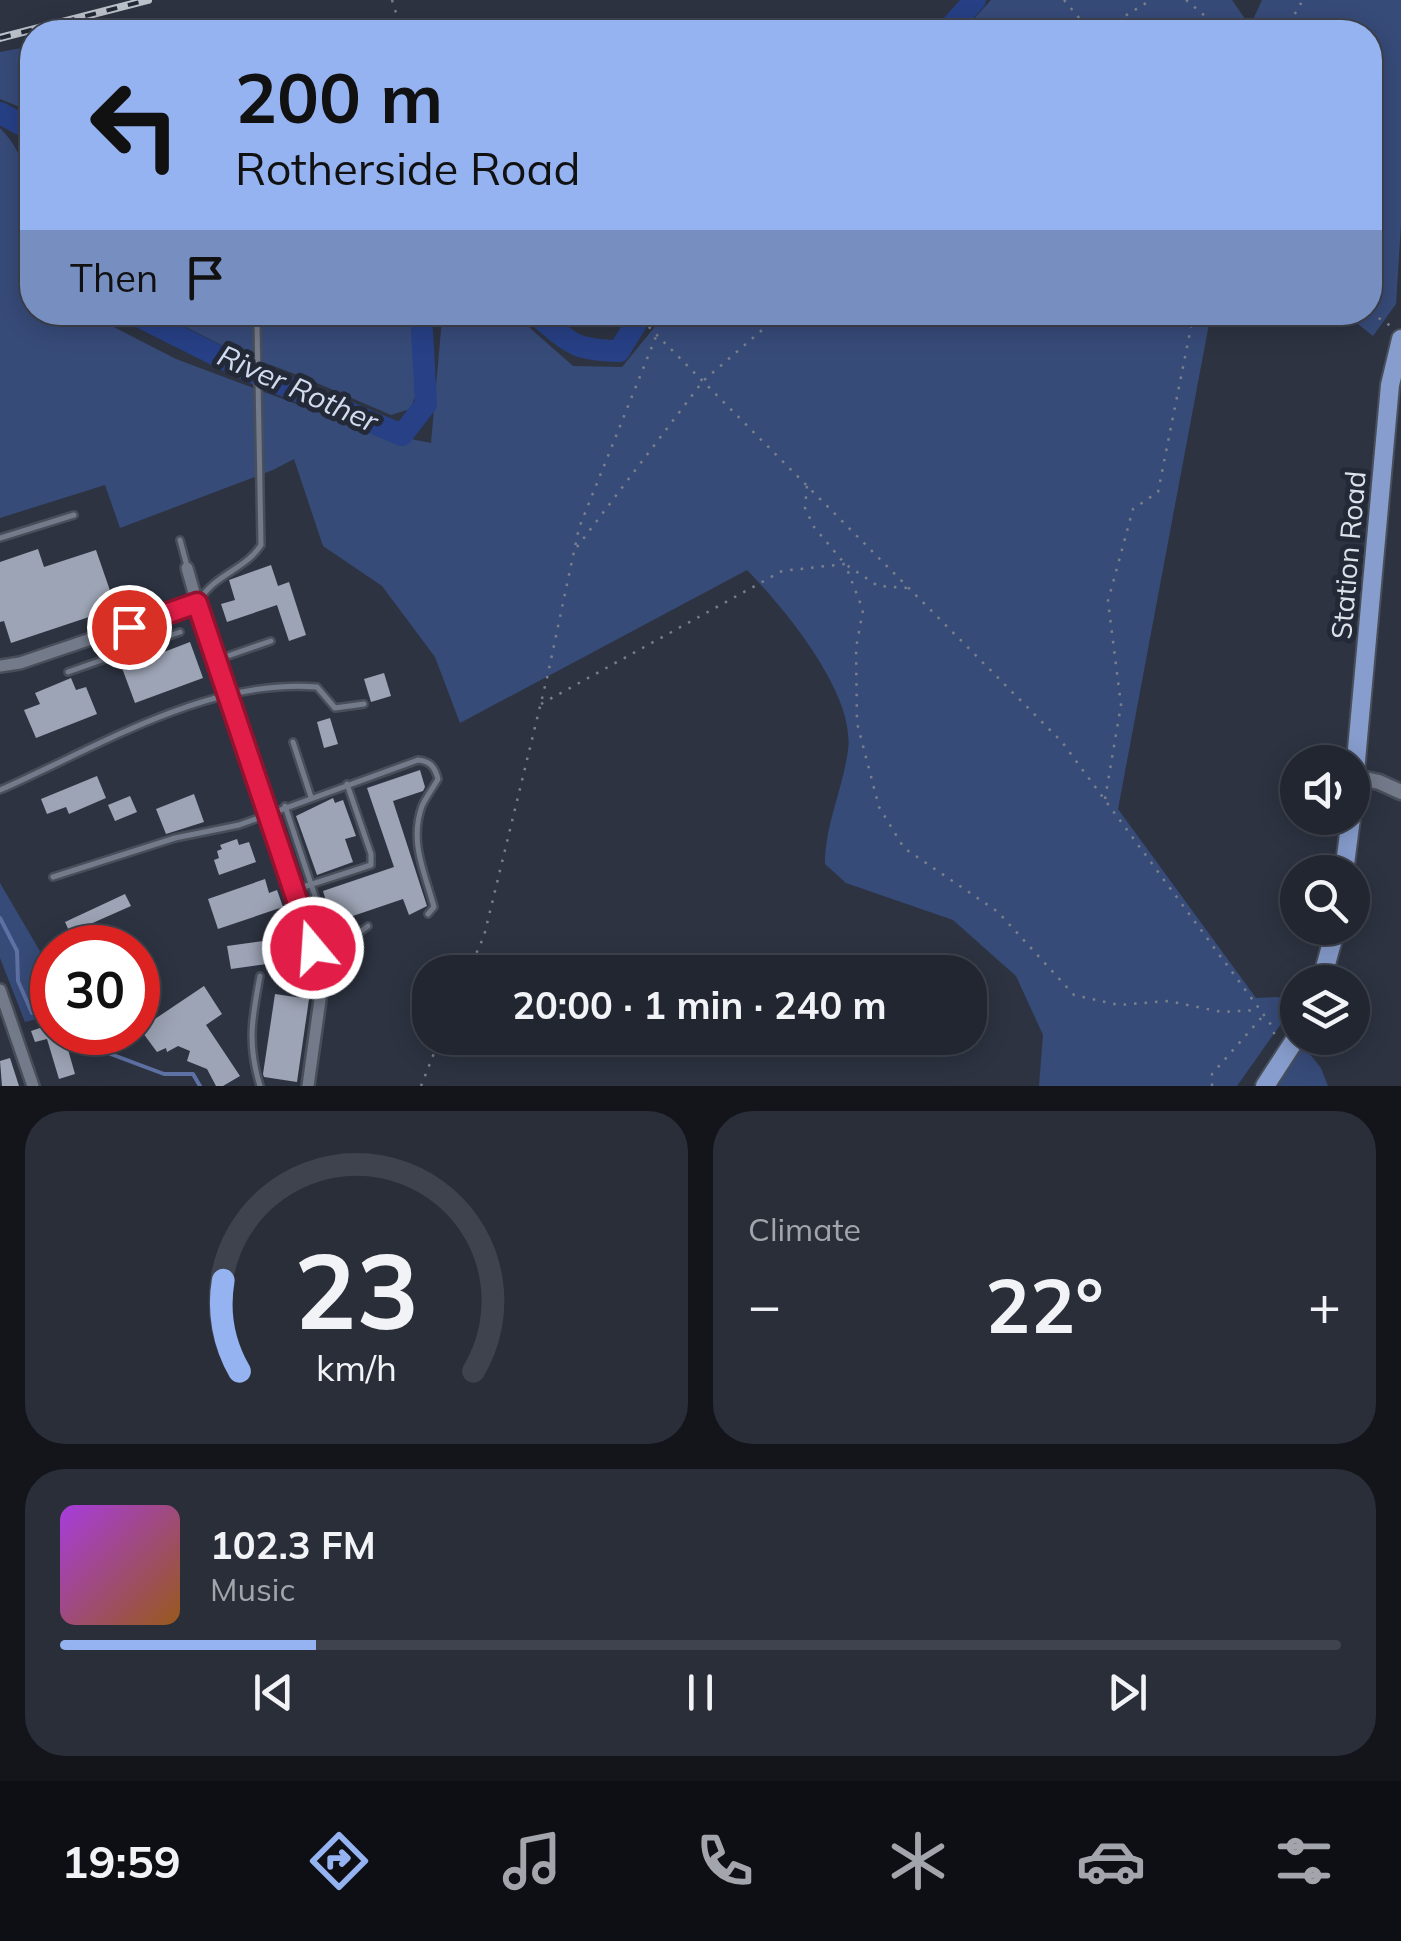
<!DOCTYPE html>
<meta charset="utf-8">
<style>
body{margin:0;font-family:Mulish,sans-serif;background:#2a2e39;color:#f1f3f6;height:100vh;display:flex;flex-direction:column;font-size:38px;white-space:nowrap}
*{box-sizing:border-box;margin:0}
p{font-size:32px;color:#a2a5ab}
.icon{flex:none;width:55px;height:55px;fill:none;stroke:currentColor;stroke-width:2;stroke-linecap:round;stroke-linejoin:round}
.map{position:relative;height:1086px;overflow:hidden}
.details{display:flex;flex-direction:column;gap:25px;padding:25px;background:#13151b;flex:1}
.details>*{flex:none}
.hud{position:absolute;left:20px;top:20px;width:1362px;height:305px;border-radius:40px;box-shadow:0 5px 25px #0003,0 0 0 2px #3f434d;background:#95b2f1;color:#111;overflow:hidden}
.fabs{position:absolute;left:1280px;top:745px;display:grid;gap:20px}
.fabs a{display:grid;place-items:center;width:90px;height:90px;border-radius:50%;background:#222631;box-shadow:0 5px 25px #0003,0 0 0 2px #3f434d;font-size:50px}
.speed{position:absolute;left:30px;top:925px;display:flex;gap:20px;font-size:50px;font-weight:700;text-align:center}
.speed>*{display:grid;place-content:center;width:130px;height:130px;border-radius:50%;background:#222631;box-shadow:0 5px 25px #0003,0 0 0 2px #3f434d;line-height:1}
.speed .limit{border:15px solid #d22;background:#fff;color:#111}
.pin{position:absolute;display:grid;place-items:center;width:85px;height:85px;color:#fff;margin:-42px;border:5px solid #fff;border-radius:50%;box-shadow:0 2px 10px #0007}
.me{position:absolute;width:110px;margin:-55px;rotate:342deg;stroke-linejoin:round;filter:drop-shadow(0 0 8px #0008)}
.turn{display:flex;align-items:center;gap:35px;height:210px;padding:0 50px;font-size:45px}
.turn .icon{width:130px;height:130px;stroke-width:2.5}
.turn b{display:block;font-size:70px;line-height:85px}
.then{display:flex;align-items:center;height:95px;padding:0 50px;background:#0003;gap:20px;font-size:38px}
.big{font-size:75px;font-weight:700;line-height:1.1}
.details .widget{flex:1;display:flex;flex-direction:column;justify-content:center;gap:15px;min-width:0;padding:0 35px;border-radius:40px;background:#2a2e39}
.details .dial{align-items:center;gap:0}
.dial svg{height:260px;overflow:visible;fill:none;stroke:#3f434d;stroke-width:7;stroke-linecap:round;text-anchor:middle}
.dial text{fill:#f1f3f6;stroke:none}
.song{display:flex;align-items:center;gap:30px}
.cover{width:120px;height:120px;border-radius:15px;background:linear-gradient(135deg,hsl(280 70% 55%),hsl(30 70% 35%))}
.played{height:10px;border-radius:5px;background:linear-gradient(90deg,#95b2f1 20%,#3f434d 20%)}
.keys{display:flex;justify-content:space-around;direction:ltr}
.heat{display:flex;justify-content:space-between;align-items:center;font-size:55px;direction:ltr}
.details .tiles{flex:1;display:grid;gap:25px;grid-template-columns:1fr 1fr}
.widget:last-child{grid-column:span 2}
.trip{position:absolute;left:412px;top:955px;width:575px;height:100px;border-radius:40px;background:#222631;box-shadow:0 5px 25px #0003,0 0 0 2px #3f434d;font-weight:700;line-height:100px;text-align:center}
.tabs{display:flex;height:160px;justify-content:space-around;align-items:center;background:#0e0f14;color:#a2a5ab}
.tabs .icon{width:70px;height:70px}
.tabs .current{color:#95b2f1}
.tabs b{font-size:45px;color:#f1f3f6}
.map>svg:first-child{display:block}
.green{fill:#374b79}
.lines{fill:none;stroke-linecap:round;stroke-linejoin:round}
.stream{stroke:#5e71a4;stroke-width:4}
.river{stroke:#274086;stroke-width:22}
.building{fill:#9da4b5}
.service-casing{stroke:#494f5a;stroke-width:10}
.minor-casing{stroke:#494f5a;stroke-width:16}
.tertiary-casing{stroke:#494f5a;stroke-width:19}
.primary-casing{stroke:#494f5a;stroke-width:22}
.path{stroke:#7a808b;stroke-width:2.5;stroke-dasharray:2.5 8;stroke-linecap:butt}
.service{stroke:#737a8a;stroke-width:5}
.minor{stroke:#737a8a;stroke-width:11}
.tertiary{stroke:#737a8a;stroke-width:14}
.primary{stroke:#879dcd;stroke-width:18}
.rail-casing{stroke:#bcc1ca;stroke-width:8}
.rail{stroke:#232936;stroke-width:4;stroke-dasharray:11;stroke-linecap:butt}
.route-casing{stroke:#92132f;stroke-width:25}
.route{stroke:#e11d48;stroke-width:18}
.labels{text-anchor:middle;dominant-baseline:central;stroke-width:10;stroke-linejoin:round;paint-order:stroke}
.street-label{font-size:28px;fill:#dde2ea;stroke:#232936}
.water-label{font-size:30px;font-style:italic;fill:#d1dbef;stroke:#232936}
</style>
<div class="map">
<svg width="1401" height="1086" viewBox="0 0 1401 1086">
<rect width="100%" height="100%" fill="#2d3341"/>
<g class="green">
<path d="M991 0H1232L1250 26 1262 0H1401V224L1396 304 1373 336 1344 313 1370 312V32H962Z"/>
<path d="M32 46V112L0 99V52Z"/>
<path d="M0 128C46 174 32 253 32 312L93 313 106 323 176 359 366 430 431 443 442 319 513 313 573 366 622 367 666 313H1211L1118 809 1256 998 1278 997 1295 1004 1237 1086H1039L1043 1035 1016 976 953 920 846 883 825 864C825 824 843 789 848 750 856 694 784 608 747 570L460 723 435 657 382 586 323 546 294 459 273 470 120 528 105 485 0 518Z"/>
<path d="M158 313H412L416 395 410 409 391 415 303 377 233 351Z"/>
<path d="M0 883 41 953 52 958V1015L25 1022 0 958Z"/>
<path d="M1301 1043 1321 1068 1328 1086H1277Z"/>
</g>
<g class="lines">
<g class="stream">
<path d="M0 918 17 951 18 981 32 1013 52 1008"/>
<path d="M114 1032 108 1053 164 1074H193L200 1086"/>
</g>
<g class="river">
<path d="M946 32 975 0"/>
<path d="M0 113 30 129 32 136"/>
<path d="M130 312 240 367 402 435 426 404 421 312"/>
<path d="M533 312C570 341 569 350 619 351L643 312"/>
</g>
</g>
<g class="building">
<path d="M38 549 44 567 96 550 116 608 11 643 4 621 0 622V562Z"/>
<path d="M271 565 278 586 289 582 306 635 289 641 277 605 227 622 221 604 235 600 229 580Z"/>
<path d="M190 642 203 678 135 703 122 668Z"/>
<path d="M384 673 391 696 371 702 364 679Z"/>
<path d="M71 678 76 690 86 687 97 714 36 738 24 710 40 704 35 693Z"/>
<path d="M330 718 338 744 324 748 317 722Z"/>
<path d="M420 770 425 787 423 791 393 801 427 906 409 915 403 899 341 920 344 929 335 932 323 891 394 867 367 788Z"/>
<path d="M97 776 106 798 69 814 66 807 47 814 41 799Z"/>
<path d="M194 794 204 822 166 834 156 809Z"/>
<path d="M130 796 137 812 115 821 108 805Z"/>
<path d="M333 798 335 803 343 800 356 836 345 839 353 862 317 875 296 816Z"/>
<path d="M237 839 239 845 249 842 256 862 219 875 214 860 219 858 217 851 222 849 220 845Z"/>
<path d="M265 879 269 893 277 890 283 907 218 929 208 899Z"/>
<path d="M125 894 131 906 70 933 65 922Z"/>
<path d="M270 940 274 963 231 969 227 946Z"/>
<path d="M204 986 222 1014 206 1025 240 1076 223 1086H216L207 1069 187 1061 190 1051 178 1046 167 1052 166 1048 157 1052 140 1029Z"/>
<path d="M275 994 309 999 297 1082 264 1077 263 1074Z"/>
<path d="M52 1024V1032H63L75 1074 59 1079 47 1039 35 1042 31 1031Z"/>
<path d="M10 1058 19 1086H2L0 1061Z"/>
</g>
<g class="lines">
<g class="service-casing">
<g id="service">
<path d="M0 538 74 515"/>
<path d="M180 540 187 566"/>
<path d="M199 601C216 573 245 570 261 545L257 324"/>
<path d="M122 653 180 632"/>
<path d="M219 659 271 641"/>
<path d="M68 672 122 653 115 632"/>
<path d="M293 742 311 797"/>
<path d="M0 790C98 747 207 678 317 687L335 708 364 704"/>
<path d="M285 806 332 947 339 948 368 926"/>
<path d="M53 877 175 838 239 825 418 760C430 761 435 767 438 779 433 788 426 797 422 806 409 842 425 873 434 907L428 914"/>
<path d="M294 890 371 865V854L347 784"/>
<path d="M260 976C252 1018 247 1044 260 1086"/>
</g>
</g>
<g class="minor-casing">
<g id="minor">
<path d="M187 568 197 603"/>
<path d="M0 666 20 663 197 603 323 978 308 1086"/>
<path d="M0 990 33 1086"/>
</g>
</g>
<g class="tertiary-casing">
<path id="tertiary" d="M1356 777 1379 782 1401 792"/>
</g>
<g class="primary-casing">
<g id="primary">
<path d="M1352 805 1390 385 1401 339"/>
<path d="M1344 872 1351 818"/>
<path d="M1321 982 1336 928"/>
<path d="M1265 1086 1298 1035"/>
</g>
</g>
<g class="path">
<path d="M392 0 402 32"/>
<path d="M1064 0 1091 32"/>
<path d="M1186 0 1224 32"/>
<path d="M1099 32 1151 0"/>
<path d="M1284 32 1303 0"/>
<path d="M634 312 1062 742 1272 1026 1276 1040"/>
<path d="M1370 312 1392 327"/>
<path d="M807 486 805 508 814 527 845 564 878 586 908 588"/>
<path d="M577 547 703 381 783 312"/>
<path d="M541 704 782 571 845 564 863 610 856 648 857 723 879 807 904 848 998 912 1074 995 1119 1005 1168 1001 1222 1012 1258 1010"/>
<path d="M1105 799 1121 705 1108 601 1133 509 1158 492 1194 312"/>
<path d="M468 972 484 936 547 678 579 528 657 334"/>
<path d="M421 1086 440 1038"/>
<path d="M1212 1086V1074L1262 1017"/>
</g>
<use href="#service" class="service"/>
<use href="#minor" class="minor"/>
<use href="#tertiary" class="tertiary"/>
<use href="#primary" class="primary"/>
<g class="rail-casing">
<path id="rail" d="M0 38 148 0"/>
</g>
<use href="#rail" class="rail"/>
</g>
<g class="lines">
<g class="route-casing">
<path id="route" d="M129 627 197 603 313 948"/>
</g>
<use href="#route" class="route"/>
</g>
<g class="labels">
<g class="street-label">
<text transform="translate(1348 555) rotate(-85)">Station Road</text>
</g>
<g class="water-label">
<text transform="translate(298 388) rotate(24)">River Rother</text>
</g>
</g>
</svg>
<div class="fabs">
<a><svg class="icon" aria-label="sound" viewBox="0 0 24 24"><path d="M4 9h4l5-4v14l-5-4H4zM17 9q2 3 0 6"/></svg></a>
<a><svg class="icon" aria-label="search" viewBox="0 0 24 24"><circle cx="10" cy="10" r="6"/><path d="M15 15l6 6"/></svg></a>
<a><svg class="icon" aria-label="layers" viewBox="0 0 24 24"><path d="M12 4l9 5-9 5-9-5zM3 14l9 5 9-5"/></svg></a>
</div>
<div class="speed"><div class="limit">30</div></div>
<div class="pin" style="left:129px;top:627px;background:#d93025"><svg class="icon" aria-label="arrive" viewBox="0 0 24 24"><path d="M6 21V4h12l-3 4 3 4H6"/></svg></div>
<svg class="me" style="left:313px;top:948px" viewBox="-20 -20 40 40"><circle r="17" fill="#e11d48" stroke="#fff" stroke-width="3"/><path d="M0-11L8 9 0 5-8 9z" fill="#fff"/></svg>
<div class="trip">20:00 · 1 min · 240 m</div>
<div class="hud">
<div class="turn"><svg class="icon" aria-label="left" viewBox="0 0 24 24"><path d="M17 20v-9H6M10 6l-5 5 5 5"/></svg><div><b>200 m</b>Rotherside Road</div></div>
<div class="then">Then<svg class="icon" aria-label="arrive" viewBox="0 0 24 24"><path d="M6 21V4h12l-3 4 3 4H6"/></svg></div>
</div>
</div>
<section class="details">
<div class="tiles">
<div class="widget dial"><svg viewBox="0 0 100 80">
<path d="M14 69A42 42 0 1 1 86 69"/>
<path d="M14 69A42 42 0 0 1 9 41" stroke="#95b2f1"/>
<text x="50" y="56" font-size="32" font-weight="700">23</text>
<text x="50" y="72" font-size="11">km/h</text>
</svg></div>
<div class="widget"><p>Climate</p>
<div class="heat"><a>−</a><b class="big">22°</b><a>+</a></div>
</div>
<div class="widget">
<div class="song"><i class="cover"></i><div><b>102.3 FM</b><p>Music</p></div></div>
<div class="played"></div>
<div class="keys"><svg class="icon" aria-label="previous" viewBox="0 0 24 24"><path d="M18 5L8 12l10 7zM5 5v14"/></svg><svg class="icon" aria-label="pause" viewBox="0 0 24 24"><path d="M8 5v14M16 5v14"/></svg><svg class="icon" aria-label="next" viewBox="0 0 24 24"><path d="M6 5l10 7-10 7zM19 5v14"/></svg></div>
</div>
</div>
</section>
<nav class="tabs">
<b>19:59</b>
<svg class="icon current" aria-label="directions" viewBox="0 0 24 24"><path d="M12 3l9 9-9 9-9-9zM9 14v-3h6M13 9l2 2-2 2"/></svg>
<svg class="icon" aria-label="music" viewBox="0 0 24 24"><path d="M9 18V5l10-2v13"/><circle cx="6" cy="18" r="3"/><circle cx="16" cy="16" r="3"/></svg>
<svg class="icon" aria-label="phone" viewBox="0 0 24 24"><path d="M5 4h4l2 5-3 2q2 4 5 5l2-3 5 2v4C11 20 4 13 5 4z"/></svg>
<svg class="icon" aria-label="climate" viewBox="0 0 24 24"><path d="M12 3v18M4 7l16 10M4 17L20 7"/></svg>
<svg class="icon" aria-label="car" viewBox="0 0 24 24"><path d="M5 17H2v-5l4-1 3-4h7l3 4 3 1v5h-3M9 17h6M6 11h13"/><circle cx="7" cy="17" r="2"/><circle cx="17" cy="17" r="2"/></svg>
<svg class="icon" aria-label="filters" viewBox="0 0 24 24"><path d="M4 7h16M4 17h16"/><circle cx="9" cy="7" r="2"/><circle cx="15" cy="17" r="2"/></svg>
</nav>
